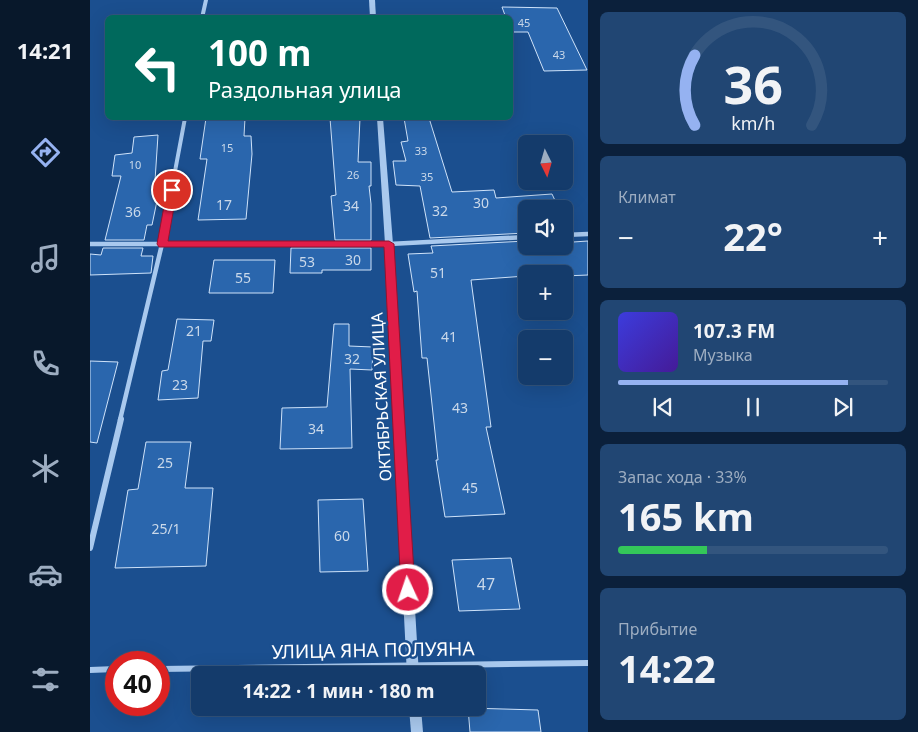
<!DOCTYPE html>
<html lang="ru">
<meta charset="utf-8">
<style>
body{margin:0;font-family:"Noto Sans",sans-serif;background:#214673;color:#f1f3f6;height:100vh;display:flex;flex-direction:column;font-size:19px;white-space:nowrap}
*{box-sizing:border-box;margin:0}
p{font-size:16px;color:#9dadc1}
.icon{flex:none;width:28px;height:28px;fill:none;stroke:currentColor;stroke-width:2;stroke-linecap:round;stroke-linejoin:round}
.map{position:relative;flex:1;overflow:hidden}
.panel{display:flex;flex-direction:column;gap:12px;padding:12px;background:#0b203b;width:330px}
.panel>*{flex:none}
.top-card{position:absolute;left:15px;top:15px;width:408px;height:105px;border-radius:8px;box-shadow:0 5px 20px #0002,0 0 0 1px #33557e;background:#00695c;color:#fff;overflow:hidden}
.needle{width:32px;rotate:175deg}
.tools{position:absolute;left:428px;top:135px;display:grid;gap:10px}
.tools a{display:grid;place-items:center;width:55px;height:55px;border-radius:8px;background:#143b6b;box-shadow:0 5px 20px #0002,0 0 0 1px #33557e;font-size:25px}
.speed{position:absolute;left:15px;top:651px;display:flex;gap:10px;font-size:25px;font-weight:700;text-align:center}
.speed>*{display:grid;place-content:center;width:65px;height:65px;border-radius:50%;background:#143b6b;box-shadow:0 5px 20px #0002,0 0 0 1px #33557e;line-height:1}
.speed .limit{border:8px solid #d22;background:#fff;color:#111}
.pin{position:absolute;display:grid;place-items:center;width:42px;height:42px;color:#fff;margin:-21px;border:2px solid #fff;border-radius:50%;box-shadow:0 1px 5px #0007}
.me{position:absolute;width:55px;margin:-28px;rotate:357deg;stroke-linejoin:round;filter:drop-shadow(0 0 4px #0008)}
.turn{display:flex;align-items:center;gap:18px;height:105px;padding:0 20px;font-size:22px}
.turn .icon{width:65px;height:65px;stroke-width:2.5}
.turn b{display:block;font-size:35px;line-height:42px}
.big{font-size:38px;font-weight:700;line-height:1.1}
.panel .widget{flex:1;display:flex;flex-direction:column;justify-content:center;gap:8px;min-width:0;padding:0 18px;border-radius:8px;background:#214673}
.panel .dial{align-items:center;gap:0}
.dial svg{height:130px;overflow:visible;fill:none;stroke:#33557e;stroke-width:7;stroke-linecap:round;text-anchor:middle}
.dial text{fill:#f1f3f6;stroke:none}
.song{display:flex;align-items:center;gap:15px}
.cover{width:60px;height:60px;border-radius:8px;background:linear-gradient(135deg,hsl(240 70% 55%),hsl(260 70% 35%))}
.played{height:5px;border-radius:2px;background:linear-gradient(90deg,#95b2f1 85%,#33557e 85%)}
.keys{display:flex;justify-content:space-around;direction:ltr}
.heat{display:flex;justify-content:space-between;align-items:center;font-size:28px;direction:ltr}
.charge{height:8px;border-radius:4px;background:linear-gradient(90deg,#34c759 33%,#33557e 0)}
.trip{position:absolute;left:101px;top:666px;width:295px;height:50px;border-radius:8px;background:#143b6b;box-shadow:0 5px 20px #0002,0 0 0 1px #33557e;font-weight:700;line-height:50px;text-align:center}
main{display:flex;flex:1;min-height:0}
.tabs{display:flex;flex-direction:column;width:90px;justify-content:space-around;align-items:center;background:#08182b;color:#9dadc1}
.tabs .icon{width:35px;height:35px}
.tabs .on{color:#95b2f1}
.tabs b{font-size:22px;color:#f1f3f6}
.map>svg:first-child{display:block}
.building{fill:#2a66ad;stroke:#cfe3fa}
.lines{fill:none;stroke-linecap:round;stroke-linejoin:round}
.minor-far2{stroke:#a9c9ee;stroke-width:4}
.minor-far1{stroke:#a9c9ee;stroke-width:4.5}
.minor{stroke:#a9c9ee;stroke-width:6}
.tertiary{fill:#a9c9ee;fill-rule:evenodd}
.route{fill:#e11d48;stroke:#92132f}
.labels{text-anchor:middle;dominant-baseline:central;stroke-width:5;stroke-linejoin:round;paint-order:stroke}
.far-number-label{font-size:11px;fill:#cad9ea}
.number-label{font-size:14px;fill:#cad9ea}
.street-label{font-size:16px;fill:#fff;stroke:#1b4f8f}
.near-number-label{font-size:16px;fill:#cad9ea}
.near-street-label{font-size:19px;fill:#fff;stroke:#1b4f8f}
</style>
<main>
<nav class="tabs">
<b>14:21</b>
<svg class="icon on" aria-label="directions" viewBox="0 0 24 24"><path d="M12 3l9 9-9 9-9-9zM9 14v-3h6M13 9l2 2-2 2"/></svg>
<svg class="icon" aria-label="music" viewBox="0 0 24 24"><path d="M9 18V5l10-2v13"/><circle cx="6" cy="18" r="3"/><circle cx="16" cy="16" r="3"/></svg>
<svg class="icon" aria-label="phone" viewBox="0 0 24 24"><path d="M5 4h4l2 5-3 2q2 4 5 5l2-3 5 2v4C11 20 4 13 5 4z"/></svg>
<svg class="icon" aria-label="climate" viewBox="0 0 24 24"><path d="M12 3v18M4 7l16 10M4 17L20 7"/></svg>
<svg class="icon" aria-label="car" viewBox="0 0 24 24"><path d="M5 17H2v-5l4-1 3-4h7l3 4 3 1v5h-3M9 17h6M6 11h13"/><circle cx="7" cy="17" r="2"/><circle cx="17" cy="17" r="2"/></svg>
<svg class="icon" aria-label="filters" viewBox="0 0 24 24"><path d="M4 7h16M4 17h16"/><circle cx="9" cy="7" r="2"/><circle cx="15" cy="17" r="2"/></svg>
</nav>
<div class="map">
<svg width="498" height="732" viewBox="0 0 498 732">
<rect width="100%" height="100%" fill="#1b4f8f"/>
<g class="building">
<path d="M412 7 467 8 497 70 454 71 438 32H422L420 18H416Z"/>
<path d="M116 118H155L154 136H161L162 154 156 219 108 220 117 159H110Z"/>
<path d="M240 118H270L268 162H281V186H279L281 204V240H245L241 196 246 195Z"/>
<path d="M314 118H339L362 192 404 190 406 198 462 194 469 209H436V233L340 238 330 186 306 185 303 161H316L311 142 318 141Z"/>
<path d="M68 135 64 196H68L62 225H57L54 240H15L31 176H22L25 155 42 153 44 137Z"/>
<path d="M474 239H482L483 242 498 241V275L474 276V273L436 274V276L381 280 401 427H396L415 514 355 517 346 460H348L337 358H332L327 291 324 292 318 254 343 253 341 246 436 241V246H474Z"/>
<path d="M13 248H53L51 256H63L61 273 0 275V254L11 255Z"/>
<path d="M201 248H281V270H232V273H200Z"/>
<path d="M124 260H185L183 293H119Z"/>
<path d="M87 319 124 320 121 341H113L108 398 68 400 72 371 78 370Z"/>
<path d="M244 324H259V346L283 347 282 370 260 369 262 448 190 449 192 408 237 407Z"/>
<path d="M0 361 28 362 7 443 0 442Z"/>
<path d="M56 442H101L95 488H123L116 566 25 568 38 490 48 489Z"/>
<path d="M273 499 278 571 230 572 228 500Z"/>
<path d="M421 558 430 609 369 611 362 560Z"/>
<path d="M378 708 448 710 451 732H380Z"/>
</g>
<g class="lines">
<g class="minor-far2">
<path d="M112 18 116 0"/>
<path d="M83 182 95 118"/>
</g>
<g class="minor-far1">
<path d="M474 235 498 234"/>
<path d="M0 244H299L436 237"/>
<path d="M30 420 72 244 84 181"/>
</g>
<g class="minor">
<path d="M0 548 31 419"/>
<path d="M69 669 498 663"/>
<path d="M0 670 26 669"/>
</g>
<g class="tertiary">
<path d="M279 0H285L286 18H280Z"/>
<path d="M287 118H293L303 244 329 675H317L295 244Z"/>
<path d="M319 708H331L333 732H321Z"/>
</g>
</g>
<path class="route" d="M82 187 87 190 78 241H299L304 244 325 590 323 595 318 597 313 595 311 590 294 247H69L67 244 77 190Z"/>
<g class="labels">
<g class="far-number-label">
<text x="434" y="22">45</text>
<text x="469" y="54">43</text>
<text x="137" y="147">15</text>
<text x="331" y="150">33</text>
<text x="45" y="164">10</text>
<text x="263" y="174">26</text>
<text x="337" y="176">35</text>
</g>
<g class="number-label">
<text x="391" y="202">30</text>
<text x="134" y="204">17</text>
<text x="261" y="205">34</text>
<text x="350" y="210">32</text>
<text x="43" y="211">36</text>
<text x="263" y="259">30</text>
<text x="217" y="261">53</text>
<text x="348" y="272">51</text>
<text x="153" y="277">55</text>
<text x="104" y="330">21</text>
<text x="359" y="336">41</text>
<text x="262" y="358">32</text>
<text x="90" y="384">23</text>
<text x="370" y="407">43</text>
<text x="226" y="428">34</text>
<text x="75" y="462">25</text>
<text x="380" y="487">45</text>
<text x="76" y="528">25/1</text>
<text x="252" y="535">60</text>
</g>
<g class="street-label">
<text transform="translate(291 397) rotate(-93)">ОКТЯБРЬСКАЯ УЛИЦА</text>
</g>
<g class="near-number-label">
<text x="396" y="584">47</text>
</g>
<g class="near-street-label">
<text transform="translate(283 650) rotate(-1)">УЛИЦА ЯНА ПОЛУЯНА</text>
</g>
</g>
</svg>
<div class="tools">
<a><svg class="needle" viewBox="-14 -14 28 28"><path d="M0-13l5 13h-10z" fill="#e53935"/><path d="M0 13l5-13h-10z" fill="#9dadc1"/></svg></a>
<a><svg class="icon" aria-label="sound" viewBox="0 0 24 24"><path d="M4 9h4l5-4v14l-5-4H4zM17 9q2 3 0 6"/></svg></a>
<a>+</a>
<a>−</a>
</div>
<div class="speed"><div class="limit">40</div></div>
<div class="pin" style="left:82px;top:190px;background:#d93025"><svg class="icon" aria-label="arrive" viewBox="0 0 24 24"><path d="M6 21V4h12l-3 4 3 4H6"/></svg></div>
<svg class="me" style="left:318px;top:590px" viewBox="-20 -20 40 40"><circle r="17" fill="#e11d48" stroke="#fff" stroke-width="3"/><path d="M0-11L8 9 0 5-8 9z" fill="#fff"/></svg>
<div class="trip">14:22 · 1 мин · 180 m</div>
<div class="top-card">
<div class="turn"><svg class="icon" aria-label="left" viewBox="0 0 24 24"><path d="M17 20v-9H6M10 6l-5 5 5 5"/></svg><div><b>100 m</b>Раздольная улица</div></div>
</div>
</div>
<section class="panel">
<div class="widget dial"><svg viewBox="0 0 100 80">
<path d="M14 69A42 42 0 1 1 86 69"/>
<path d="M14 69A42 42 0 0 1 14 26" stroke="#95b2f1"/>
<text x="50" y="56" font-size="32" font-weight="700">36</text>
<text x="50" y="72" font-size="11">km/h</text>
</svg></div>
<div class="widget"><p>Климат</p>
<div class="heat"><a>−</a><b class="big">22°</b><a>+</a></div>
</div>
<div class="widget">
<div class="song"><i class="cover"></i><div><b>107.3 FM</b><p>Музыка</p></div></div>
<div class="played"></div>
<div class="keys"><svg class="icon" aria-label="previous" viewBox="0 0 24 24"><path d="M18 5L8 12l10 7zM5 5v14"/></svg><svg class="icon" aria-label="pause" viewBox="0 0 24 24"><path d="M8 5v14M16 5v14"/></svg><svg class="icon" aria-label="next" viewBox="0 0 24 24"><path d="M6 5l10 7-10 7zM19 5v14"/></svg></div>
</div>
<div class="widget"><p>Запас хода · 33%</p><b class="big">165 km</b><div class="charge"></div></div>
<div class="widget"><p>Прибытие</p><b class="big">14:22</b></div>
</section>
</main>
